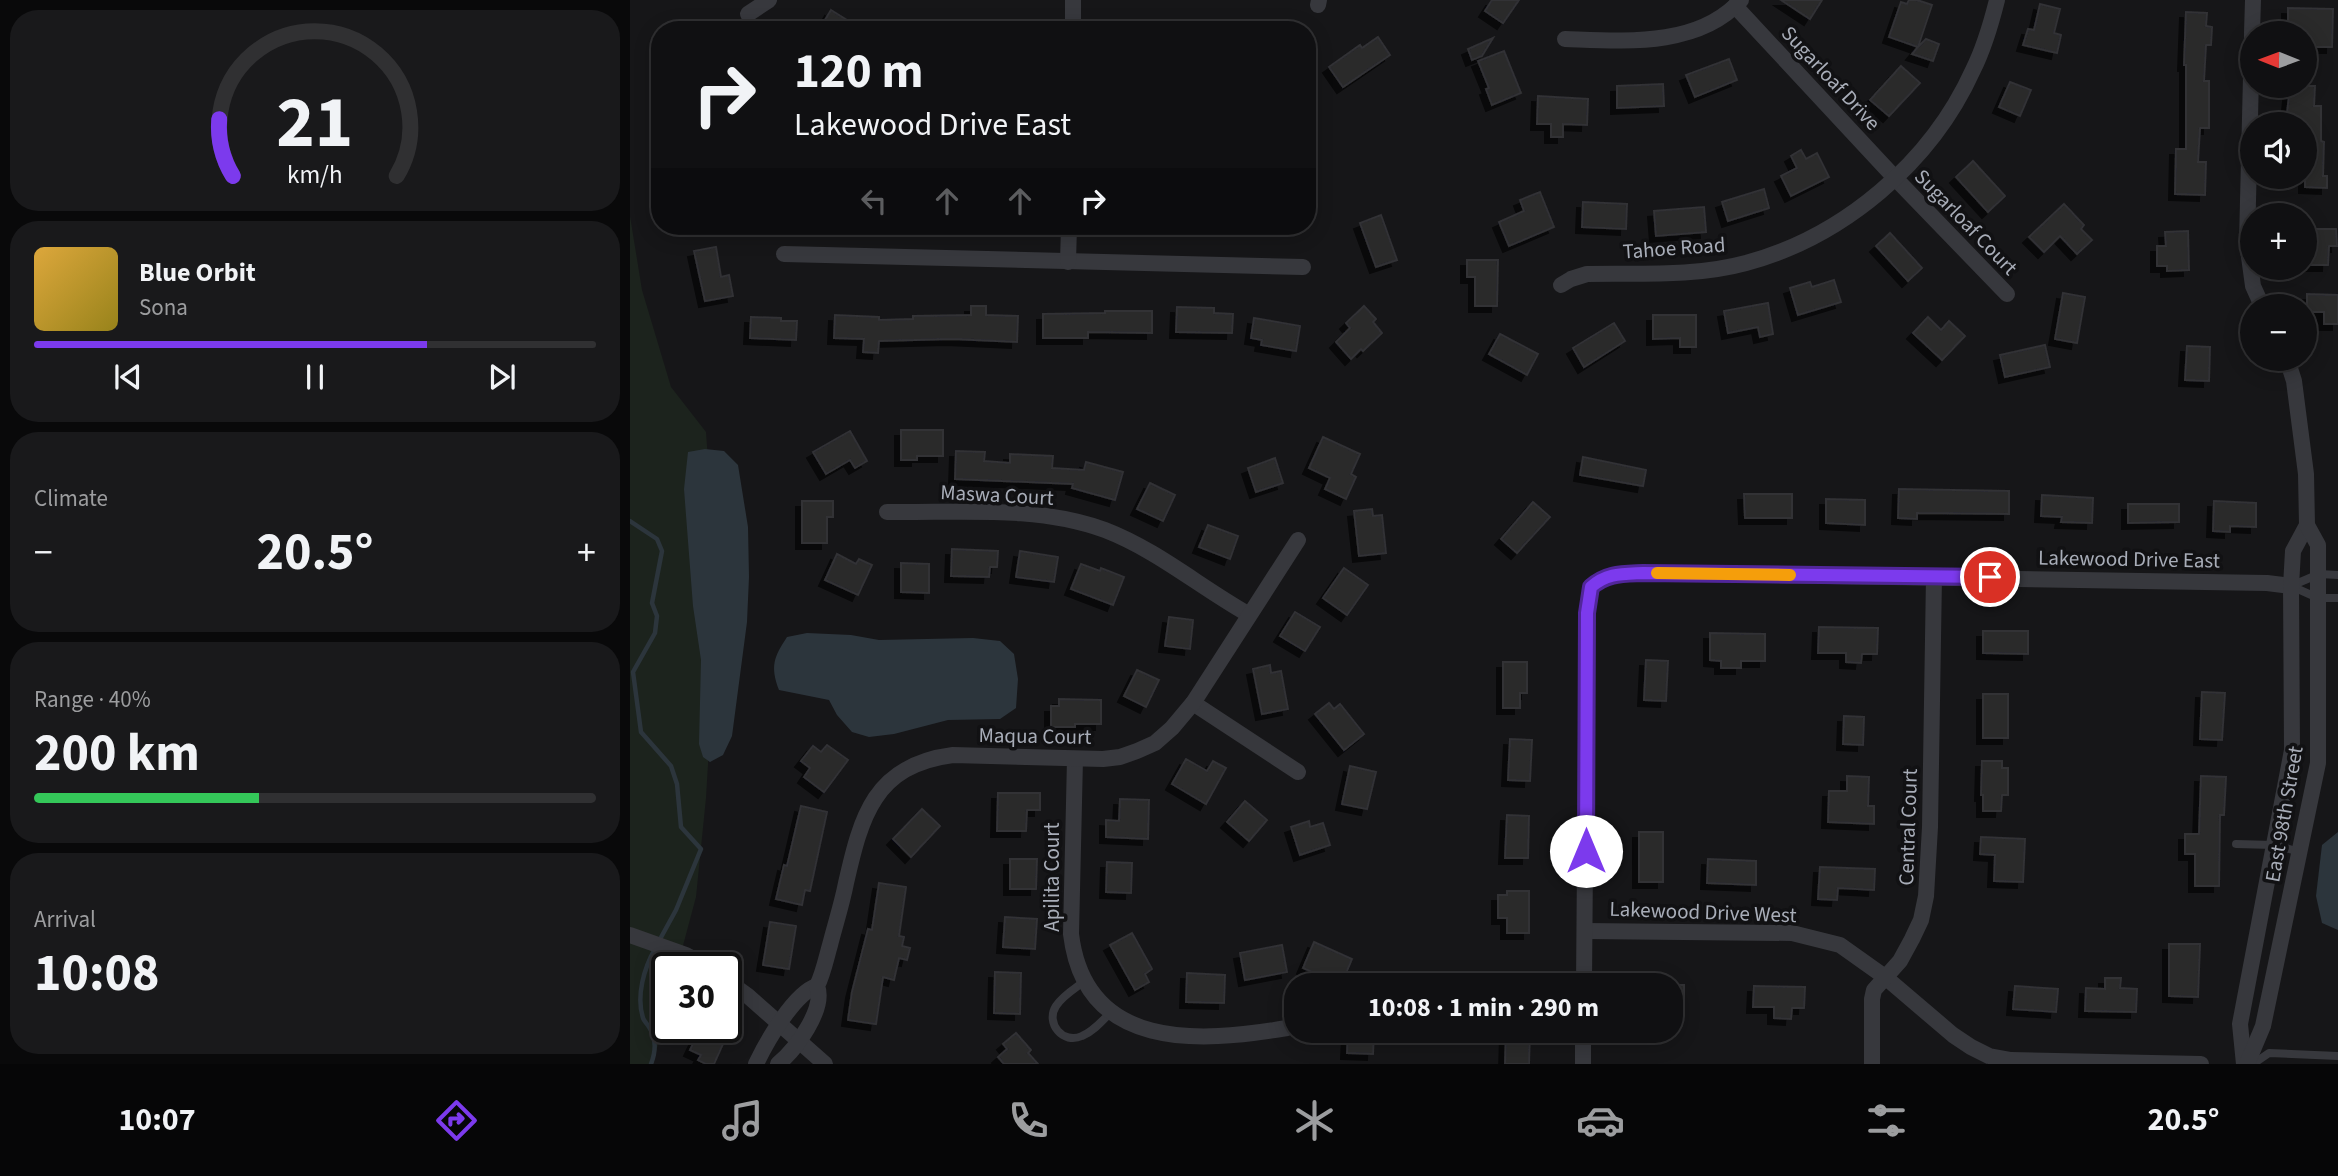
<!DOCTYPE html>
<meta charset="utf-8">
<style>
body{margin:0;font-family:"Source Sans 3",sans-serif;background:#19191b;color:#f1f3f6;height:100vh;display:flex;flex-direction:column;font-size:26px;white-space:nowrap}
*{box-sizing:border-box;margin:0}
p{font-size:23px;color:#9c9d9f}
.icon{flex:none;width:38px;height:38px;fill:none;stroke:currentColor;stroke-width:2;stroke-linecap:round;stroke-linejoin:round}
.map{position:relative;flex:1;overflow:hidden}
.drawer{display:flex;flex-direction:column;gap:10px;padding:10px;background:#09090a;width:630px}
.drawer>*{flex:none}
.banner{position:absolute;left:21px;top:21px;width:665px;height:214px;border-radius:28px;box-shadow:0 4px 18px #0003,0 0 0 2px #303032;background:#101012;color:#f1f3f6;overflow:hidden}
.needle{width:46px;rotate:271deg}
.tools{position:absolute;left:1610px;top:21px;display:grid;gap:14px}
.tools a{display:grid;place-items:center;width:77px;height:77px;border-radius:50%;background:#101012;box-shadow:0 4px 18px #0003,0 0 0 2px #303032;font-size:35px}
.speed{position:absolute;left:21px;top:952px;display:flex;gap:14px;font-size:35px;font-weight:700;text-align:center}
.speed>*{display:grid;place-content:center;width:91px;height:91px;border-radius:50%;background:#101012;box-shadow:0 4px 18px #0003,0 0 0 2px #303032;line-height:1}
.speed .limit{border:4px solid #111;border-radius:10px;background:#fff;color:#111}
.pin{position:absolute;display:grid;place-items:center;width:60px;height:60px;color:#fff;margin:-30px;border:4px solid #fff;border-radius:50%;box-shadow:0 2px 7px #0007}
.me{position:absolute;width:77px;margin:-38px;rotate:0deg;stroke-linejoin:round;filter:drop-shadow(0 0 5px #0008)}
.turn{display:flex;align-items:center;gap:24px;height:147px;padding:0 28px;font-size:32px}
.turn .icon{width:91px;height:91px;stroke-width:2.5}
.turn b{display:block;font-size:49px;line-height:60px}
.lanes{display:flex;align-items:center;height:66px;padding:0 28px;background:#0003;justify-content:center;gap:35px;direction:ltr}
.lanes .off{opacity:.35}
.big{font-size:52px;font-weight:700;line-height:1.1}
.drawer .card{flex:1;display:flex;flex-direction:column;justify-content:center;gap:10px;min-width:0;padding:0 24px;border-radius:28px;background:#19191b}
.drawer .dial{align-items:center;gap:0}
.dial svg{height:182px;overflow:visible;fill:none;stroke:#303032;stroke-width:7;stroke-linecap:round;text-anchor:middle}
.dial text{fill:#f1f3f6;stroke:none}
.song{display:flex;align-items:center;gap:21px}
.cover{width:84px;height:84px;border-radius:10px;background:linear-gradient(135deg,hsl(40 70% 55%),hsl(50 70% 35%))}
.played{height:7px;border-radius:4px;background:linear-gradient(90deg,#7c3aed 70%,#303032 70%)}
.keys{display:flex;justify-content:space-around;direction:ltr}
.heat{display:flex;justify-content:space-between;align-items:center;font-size:38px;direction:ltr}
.charge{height:10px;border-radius:5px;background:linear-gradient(90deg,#34c759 40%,#303032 0)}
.trip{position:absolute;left:654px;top:973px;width:399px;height:70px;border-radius:28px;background:#101012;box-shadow:0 4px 18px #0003,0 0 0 2px #303032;font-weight:700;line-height:70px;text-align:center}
.dock{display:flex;height:112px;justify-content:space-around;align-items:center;background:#060607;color:#9c9d9f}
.dock .icon{width:49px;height:49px}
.dock .active{color:#7c3aed}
.dock b{font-size:32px;color:#f1f3f6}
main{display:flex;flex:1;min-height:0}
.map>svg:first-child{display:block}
.green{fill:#1c231d}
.water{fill:#2c353c}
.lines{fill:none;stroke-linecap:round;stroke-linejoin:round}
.stream{stroke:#2c353c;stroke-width:4.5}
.building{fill:#29292c;stroke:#303034;stroke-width:2;filter:url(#shadow)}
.lane{stroke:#37383d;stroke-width:8}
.street{stroke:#37383d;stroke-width:16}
.route-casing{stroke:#51269a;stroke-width:18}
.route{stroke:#7c3aed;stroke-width:12}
.slow{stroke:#f59e0b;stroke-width:12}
.labels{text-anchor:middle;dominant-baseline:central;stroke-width:7;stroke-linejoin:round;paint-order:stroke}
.street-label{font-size:21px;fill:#a8adb8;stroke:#111113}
</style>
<main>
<section class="drawer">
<div class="card dial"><svg viewBox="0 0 100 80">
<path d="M14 69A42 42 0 1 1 86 69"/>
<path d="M14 69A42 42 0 0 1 8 44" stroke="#7c3aed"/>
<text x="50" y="56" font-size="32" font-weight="700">21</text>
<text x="50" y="72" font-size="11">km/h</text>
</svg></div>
<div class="card">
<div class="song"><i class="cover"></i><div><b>Blue Orbit</b><p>Sona</p></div></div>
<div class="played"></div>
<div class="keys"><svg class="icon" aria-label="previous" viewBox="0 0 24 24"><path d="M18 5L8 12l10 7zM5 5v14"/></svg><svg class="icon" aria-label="pause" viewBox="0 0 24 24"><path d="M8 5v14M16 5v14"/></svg><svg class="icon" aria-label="next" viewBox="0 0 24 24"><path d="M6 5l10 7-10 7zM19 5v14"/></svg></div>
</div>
<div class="card"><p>Climate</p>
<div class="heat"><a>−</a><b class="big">20.5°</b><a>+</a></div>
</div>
<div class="card"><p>Range · 40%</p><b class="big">200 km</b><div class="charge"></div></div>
<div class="card"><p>Arrival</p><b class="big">10:08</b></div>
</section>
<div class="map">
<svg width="1708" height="1064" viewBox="0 0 1708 1064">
<defs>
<filter id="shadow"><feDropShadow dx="-6" dy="6" stdDeviation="0" flood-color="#0009"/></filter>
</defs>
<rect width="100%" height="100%" fill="#161618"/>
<path class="green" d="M0 216 12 290 41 387 76 432 88 599 76 798 66 897 47 968H37V1009L23 1064H0Z"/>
<g class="water">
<path d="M75 449 94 451 108 465 118 527 119 577 117 622 102 736 93 755 80 762 73 757 69 744 71 660 63 606 54 489 58 452Z"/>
<path d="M177 633 221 635 249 640 343 638 370 641 384 654 388 679 386 708 370 719 318 720 264 734 239 737 222 732 207 715 199 700 149 690C140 666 144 657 157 637Z"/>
<path d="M1708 832V930L1692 923 1686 896 1692 845Z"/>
</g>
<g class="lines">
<g class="stream">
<path d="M0 521 27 539 32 551 22 603 27 616 25 633 3 672 11 732 41 766 47 784 51 827 71 849 46 910 29 941"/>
<path d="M21 1064C26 1051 27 1039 19 1027 18 1025 14 1021 13 1018 6 996 14 968 25 949"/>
</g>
</g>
<g class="building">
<path d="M862 0H889L873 23 855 11Z"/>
<path d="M1151 0H1192L1180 19Z"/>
<path d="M1279 0H1287L1302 5 1288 47 1296 39 1309 44 1303 61 1282 54 1288 47 1259 37 1271 2 1277 4Z"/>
<path d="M1410 4 1430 9 1424 33 1431 35 1427 53 1393 45 1398 29 1404 30Z"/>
<path d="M1658 8 1703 9 1702 47H1675V33H1662V31H1658Z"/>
<path d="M201 10 233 30H189Z"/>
<path d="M1556 12 1577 13 1576 26 1582 27 1581 45H1576L1574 81H1579V128H1570L1568 162H1576L1575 195 1545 194 1546 149H1556V65H1554Z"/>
<path d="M748 37 760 55 713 87 699 67 730 45 732 48Z"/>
<path d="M863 38 852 56 842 60 838 49Z"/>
<path d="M874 51 891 93 862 105 856 89 859 88 848 61Z"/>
<path d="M1099 59 1107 80 1065 97 1056 75Z"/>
<path d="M1271 66 1290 83 1259 116 1240 100Z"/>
<path d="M1380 82 1401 90 1390 116 1369 107Z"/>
<path d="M1033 84 1034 106 987 108V86Z"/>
<path d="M1660 86H1685L1684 106H1691V141L1694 142 1693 176H1697V188L1675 187V124L1656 123Z"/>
<path d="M908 96 958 99 957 125 933 124V137H921V124H907Z"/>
<path d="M1171 150 1176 159 1187 153 1199 177 1161 196 1151 176 1167 168 1161 156Z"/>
<path d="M1343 161 1375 196 1358 212 1326 177Z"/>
<path d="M1134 189 1139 208 1098 221 1092 202Z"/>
<path d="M910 192 924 227 879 246 869 222 894 211 890 200Z"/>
<path d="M953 202 997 204 996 229 952 227Z"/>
<path d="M1434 204 1454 225 1451 229 1462 240 1447 254 1430 236 1414 252 1399 237Z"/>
<path d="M1074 207 1076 232 1026 236 1024 211Z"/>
<path d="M751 215 767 260 746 267 730 223Z"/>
<path d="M1675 229H1706L1707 246H1699L1698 265H1675Z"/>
<path d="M1558 231 1559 270 1537 271V266H1527V246H1536L1535 232Z"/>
<path d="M1260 233 1292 268 1278 281 1246 246Z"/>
<path d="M86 247 91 277 99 275 103 296 75 301 64 251Z"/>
<path d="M837 260H868L867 306H845V277H837Z"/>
<path d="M1204 280 1211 302 1168 315 1160 288 1180 282 1182 287Z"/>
<path d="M1433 293 1455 297 1447 343 1425 339Z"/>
<path d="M1677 294 1708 295V324H1694V312H1677Z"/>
<path d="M1138 303 1143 334 1130 337 1128 327 1098 333 1094 311Z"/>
<path d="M341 306H356V315L388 316 387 342 322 339 249 341 248 353 233 352 234 339 204 338 205 315 249 317V320L283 319V316L341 315Z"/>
<path d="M734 306 746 319 743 322 752 333 733 351 731 349 721 359 706 342 720 328 716 323Z"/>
<path d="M547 307 584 308V313L603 314 602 333 546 332Z"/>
<path d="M475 311H522V333L458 332V338H413V314L475 313Z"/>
<path d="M1023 315H1066V347H1050V338L1023 339Z"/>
<path d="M121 317 151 318V321H167L166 340 120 338Z"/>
<path d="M1298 317 1311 330 1319 321 1335 336 1312 360 1283 333Z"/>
<path d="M624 318 670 326 666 351 631 345 632 340 621 338Z"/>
<path d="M984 323 995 341 954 367 943 348Z"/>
<path d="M870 334 908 354 897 375 859 354Z"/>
<path d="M1415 345 1420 367 1375 377 1370 355Z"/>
<path d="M1557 346 1580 347 1579 381 1555 380Z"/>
<path d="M271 430H313V456H287V460H271Z"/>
<path d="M220 431 237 461 225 468 220 460 196 474 183 452Z"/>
<path d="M693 437 730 454 721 474 726 477 716 499 695 489 700 478 679 468Z"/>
<path d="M326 451 355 452 354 461 380 463V454L423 456 422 468 454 470 456 462 493 472 485 500 442 488 443 484 325 479Z"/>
<path d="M953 457 1016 470 1013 486 950 475Z"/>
<path d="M645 458 653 483 626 492 618 468Z"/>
<path d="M520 483 545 495 533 521 507 509Z"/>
<path d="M1269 489 1379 491V514L1287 513V519L1268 518Z"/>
<path d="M1114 494H1162V518H1115Z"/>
<path d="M1412 495 1463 498 1462 523 1431 522 1432 517 1411 516Z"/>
<path d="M1196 499 1235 500V525L1196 523Z"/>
<path d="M172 501H203V517H197V543H172Z"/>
<path d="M1584 501 1626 503V527L1600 526V532L1583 531Z"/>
<path d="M903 502 920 517 887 553 871 539Z"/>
<path d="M1498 504H1549V522L1498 523Z"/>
<path d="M742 509 743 516 752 515 756 553 729 556 724 511Z"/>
<path d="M578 525 608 536 600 559 569 547Z"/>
<path d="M322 549 368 551 367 567H360L359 577 321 576Z"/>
<path d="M390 551 428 557 424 582 386 577Z"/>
<path d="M207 554 226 564 229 559 242 565 228 595 195 580Z"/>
<path d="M271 563 299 564V593L271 592Z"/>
<path d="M451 564 470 571 471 568 494 577 483 605 441 589Z"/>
<path d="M714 568 738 585 717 615 693 598Z"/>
<path d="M665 612 690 627 675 651 650 636Z"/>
<path d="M539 617 563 620 560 649 535 646Z"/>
<path d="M1189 627 1248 628 1247 654H1232L1231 663 1216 662V653H1188Z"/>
<path d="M1353 631H1398V654L1353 653Z"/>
<path d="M1080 633 1135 634V661H1111V668H1091V661L1080 660Z"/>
<path d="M1016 660 1038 661 1036 701 1014 700Z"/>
<path d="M873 662H897V693H890V708H873Z"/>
<path d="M640 665 641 673 651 671 658 709 632 714 623 669Z"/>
<path d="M507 670 529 680 516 707 494 696Z"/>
<path d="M1572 692 1595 693 1592 740 1570 739Z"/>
<rect x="1353" y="694" width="25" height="44"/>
<path d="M429 699 471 700V724H445V727H421V706H429Z"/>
<path d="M699 703 704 709 710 704 734 734 714 750 685 714Z"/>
<path d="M1214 716 1234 717 1233 745 1213 744Z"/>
<path d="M880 739 902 740 900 781 878 780Z"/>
<path d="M197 745 218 760 194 792 174 777 180 768 171 761 183 746 191 752Z"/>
<path d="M556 759 577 771 583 761 596 768 576 804 542 784Z"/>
<path d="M1352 761H1372V768H1378V795H1372L1371 811H1353V795H1351Z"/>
<path d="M720 766 746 772 737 809 712 804Z"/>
<path d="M1217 776 1239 777 1238 806H1244V824L1198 822 1199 791H1217Z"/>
<path d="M1571 776 1596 777 1594 815H1590L1589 886H1565V854H1555V834H1569Z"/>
<path d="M368 793H410V810H397L396 831H367Z"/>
<path d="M490 799 519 800 518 839 476 837V820L489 821Z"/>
<path d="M615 801 637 820 619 841 597 822Z"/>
<path d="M171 806 197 812 180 891 175 890 172 905 146 899 154 865 157 866Z"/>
<path d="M292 809 310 826 281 857 263 839Z"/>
<path d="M877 815 899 816 898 858H875Z"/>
<path d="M679 821 680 827 693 823 700 845 670 855 661 827Z"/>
<rect x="1009" y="832" width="24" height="50"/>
<path d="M1351 837 1395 839 1393 882 1364 881 1365 855 1350 854Z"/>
<path d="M380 859H407L406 889H380Z"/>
<path d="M1078 859 1126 861V885L1077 883Z"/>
<path d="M477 862 502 863 501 893 476 892Z"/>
<path d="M1190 867 1245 869 1244 890 1208 888 1207 900 1188 899Z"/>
<path d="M249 883 276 887 269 936 274 937 272 946 280 948 277 960 269 958 264 980 253 977 246 1024 218 1020 222 992 238 929 242 930Z"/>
<path d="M877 891H899V933H877V918H868V895H877Z"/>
<path d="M375 917 407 919 405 949 373 947Z"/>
<path d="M140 922 166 926 159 969 133 965Z"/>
<path d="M502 933 522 969 515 974 519 982 505 990 480 945Z"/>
<path d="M684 942 722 959 711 985 673 968Z"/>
<path d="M1539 944H1570L1568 997 1539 996Z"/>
<path d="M652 945 657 972 615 980 610 953Z"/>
<path d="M365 972 391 973 390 1014 364 1013Z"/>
<path d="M557 973 595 975 594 1003 556 1002Z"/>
<path d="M1475 978H1491L1490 988 1507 989 1506 1012 1455 1011 1456 988 1475 989Z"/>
<rect x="1041" y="985" width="13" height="21"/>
<path d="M1124 986 1175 987 1174 1008H1162L1161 1019 1144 1018V1007H1123Z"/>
<path d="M1385 986 1428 989 1426 1012 1383 1009Z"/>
<path d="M71 1027H79L97 1035 84 1064H76L68 1060 71 1055 60 1050Z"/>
<path d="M718 1031H744L743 1054 717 1053Z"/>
<path d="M876 1031H900L899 1064H875Z"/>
<path d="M386 1033 401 1050 398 1053 408 1064H374L368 1057 377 1049 373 1044Z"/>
</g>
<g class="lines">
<g class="lane">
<path d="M1661 586 1688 598H1708"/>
<path d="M1661 586 1689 574 1708 575"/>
<path d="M1606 844 1644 845 1670 852"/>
<path d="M456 980C446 988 433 995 426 1006 415 1023 433 1045 452 1036 464 1031 473 1020 482 1011"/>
<path d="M1623 1064 1639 1053 1708 1056"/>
</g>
<g class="street">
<path d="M688 5 689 0"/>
<path d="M1105 6 1265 178 1377 294"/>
<path d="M118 14 139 0"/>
<path d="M443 30V0"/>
<path d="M1622 33 1623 0"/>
<path d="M1622 35 1617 242 1623 286 1632 306"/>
<path d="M935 39C993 41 1068 48 1111 0"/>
<path d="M154 254 673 267"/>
<path d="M438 262 439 226"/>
<path d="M931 285 941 279 957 274C1009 273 1065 277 1116 263 1213 237 1301 163 1343 70 1354 48 1361 24 1367 0"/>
<path d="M257 512C329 513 407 505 475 530 527 550 570 587 618 614"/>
<path d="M563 703 668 772"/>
<path d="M445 759 441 934C455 1051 569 1043 657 1028"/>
<path d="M955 931 1162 933 1210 945 1255 977 1323 1035 1341 1047 1359 1056 1381 1060 1571 1064"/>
<path d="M0 935 56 955 80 968"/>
<path d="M96 980 118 996 195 1064"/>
<path d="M954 985 957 613 961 587C977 573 992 574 1013 573L1637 583 1661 586"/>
<path d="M126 1064C136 1043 164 993 187 986"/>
<path d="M148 1064C165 1050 196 1009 187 986 193 974 196 959 200 945 205 925 212 904 216 883 231 817 244 765 323 755L473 759 490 757 507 751 525 743 542 728 563 703 668 540"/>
<path d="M953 1064V1031"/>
<path d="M1242 1064V999L1244 990 1270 961 1282 939 1291 920 1296 896 1300 827 1304 576"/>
<path d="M1614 1064 1610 1024 1662 750 1661 586 1663 551 1677 525"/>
<path d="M1617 1064 1633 1026 1688 763V545L1677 525 1676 474 1664 381 1657 359"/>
</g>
</g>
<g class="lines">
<g class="route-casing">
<path id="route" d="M956 851 957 613 961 587C977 573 992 574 1013 573L1360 577"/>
</g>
<use href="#route" class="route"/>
<path class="slow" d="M1027 573 1160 575"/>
</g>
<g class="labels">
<g class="street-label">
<text transform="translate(1201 78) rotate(47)">Sugarloaf Drive</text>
<text transform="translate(1336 222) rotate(46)">Sugarloaf Court</text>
<text transform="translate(1044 248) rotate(-4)">Tahoe Road</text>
<text transform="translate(367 495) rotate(3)">Maswa Court</text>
<text transform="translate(1499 559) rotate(1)">Lakewood Drive East</text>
<text transform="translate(405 736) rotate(1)">Maqua Court</text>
<text transform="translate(1654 814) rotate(-80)">East 98th Street</text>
<text transform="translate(1278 827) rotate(-88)">Central Court</text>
<text transform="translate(422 877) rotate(-90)">Apilita Court</text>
<text transform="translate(1073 912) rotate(2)">Lakewood Drive West</text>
</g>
</g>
</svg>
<div class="tools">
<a><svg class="needle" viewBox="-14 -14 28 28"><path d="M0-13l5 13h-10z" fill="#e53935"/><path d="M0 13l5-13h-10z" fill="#9c9d9f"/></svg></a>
<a><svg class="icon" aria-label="sound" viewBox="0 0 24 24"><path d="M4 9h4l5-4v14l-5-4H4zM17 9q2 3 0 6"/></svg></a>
<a>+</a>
<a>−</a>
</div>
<div class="speed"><div class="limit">30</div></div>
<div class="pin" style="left:1360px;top:577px;background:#d93025"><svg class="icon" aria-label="arrive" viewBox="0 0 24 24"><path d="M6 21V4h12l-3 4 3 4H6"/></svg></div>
<svg class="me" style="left:956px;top:851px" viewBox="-20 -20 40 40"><circle r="19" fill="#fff"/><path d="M0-13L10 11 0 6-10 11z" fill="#7c3aed"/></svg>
<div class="trip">10:08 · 1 min · 290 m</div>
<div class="banner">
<div class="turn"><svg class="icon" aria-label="right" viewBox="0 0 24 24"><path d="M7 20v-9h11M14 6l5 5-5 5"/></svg><div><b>120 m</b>Lakewood Drive East</div></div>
<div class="lanes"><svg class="icon off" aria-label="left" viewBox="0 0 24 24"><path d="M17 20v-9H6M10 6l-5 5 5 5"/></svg><svg class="icon off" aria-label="ahead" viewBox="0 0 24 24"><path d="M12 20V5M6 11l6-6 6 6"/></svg><svg class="icon off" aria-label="ahead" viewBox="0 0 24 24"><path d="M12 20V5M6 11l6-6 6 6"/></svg><svg class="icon" aria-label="right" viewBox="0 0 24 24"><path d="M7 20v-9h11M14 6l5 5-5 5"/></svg></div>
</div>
</div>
</main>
<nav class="dock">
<b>10:07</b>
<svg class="icon active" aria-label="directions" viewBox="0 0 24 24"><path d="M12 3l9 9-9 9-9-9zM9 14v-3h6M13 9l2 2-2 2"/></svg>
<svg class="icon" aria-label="music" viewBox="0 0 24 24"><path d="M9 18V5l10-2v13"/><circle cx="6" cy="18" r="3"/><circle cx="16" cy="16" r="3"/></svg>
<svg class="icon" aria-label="phone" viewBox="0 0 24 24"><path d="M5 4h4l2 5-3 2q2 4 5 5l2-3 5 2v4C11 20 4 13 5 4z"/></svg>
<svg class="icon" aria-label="climate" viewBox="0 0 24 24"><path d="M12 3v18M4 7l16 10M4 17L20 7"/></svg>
<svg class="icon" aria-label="car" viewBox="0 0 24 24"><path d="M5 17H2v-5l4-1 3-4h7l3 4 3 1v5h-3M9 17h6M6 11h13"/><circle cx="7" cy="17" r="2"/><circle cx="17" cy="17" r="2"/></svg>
<svg class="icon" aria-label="filters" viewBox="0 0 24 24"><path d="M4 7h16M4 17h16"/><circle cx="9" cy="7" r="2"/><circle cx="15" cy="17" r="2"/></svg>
<b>20.5°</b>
</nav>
